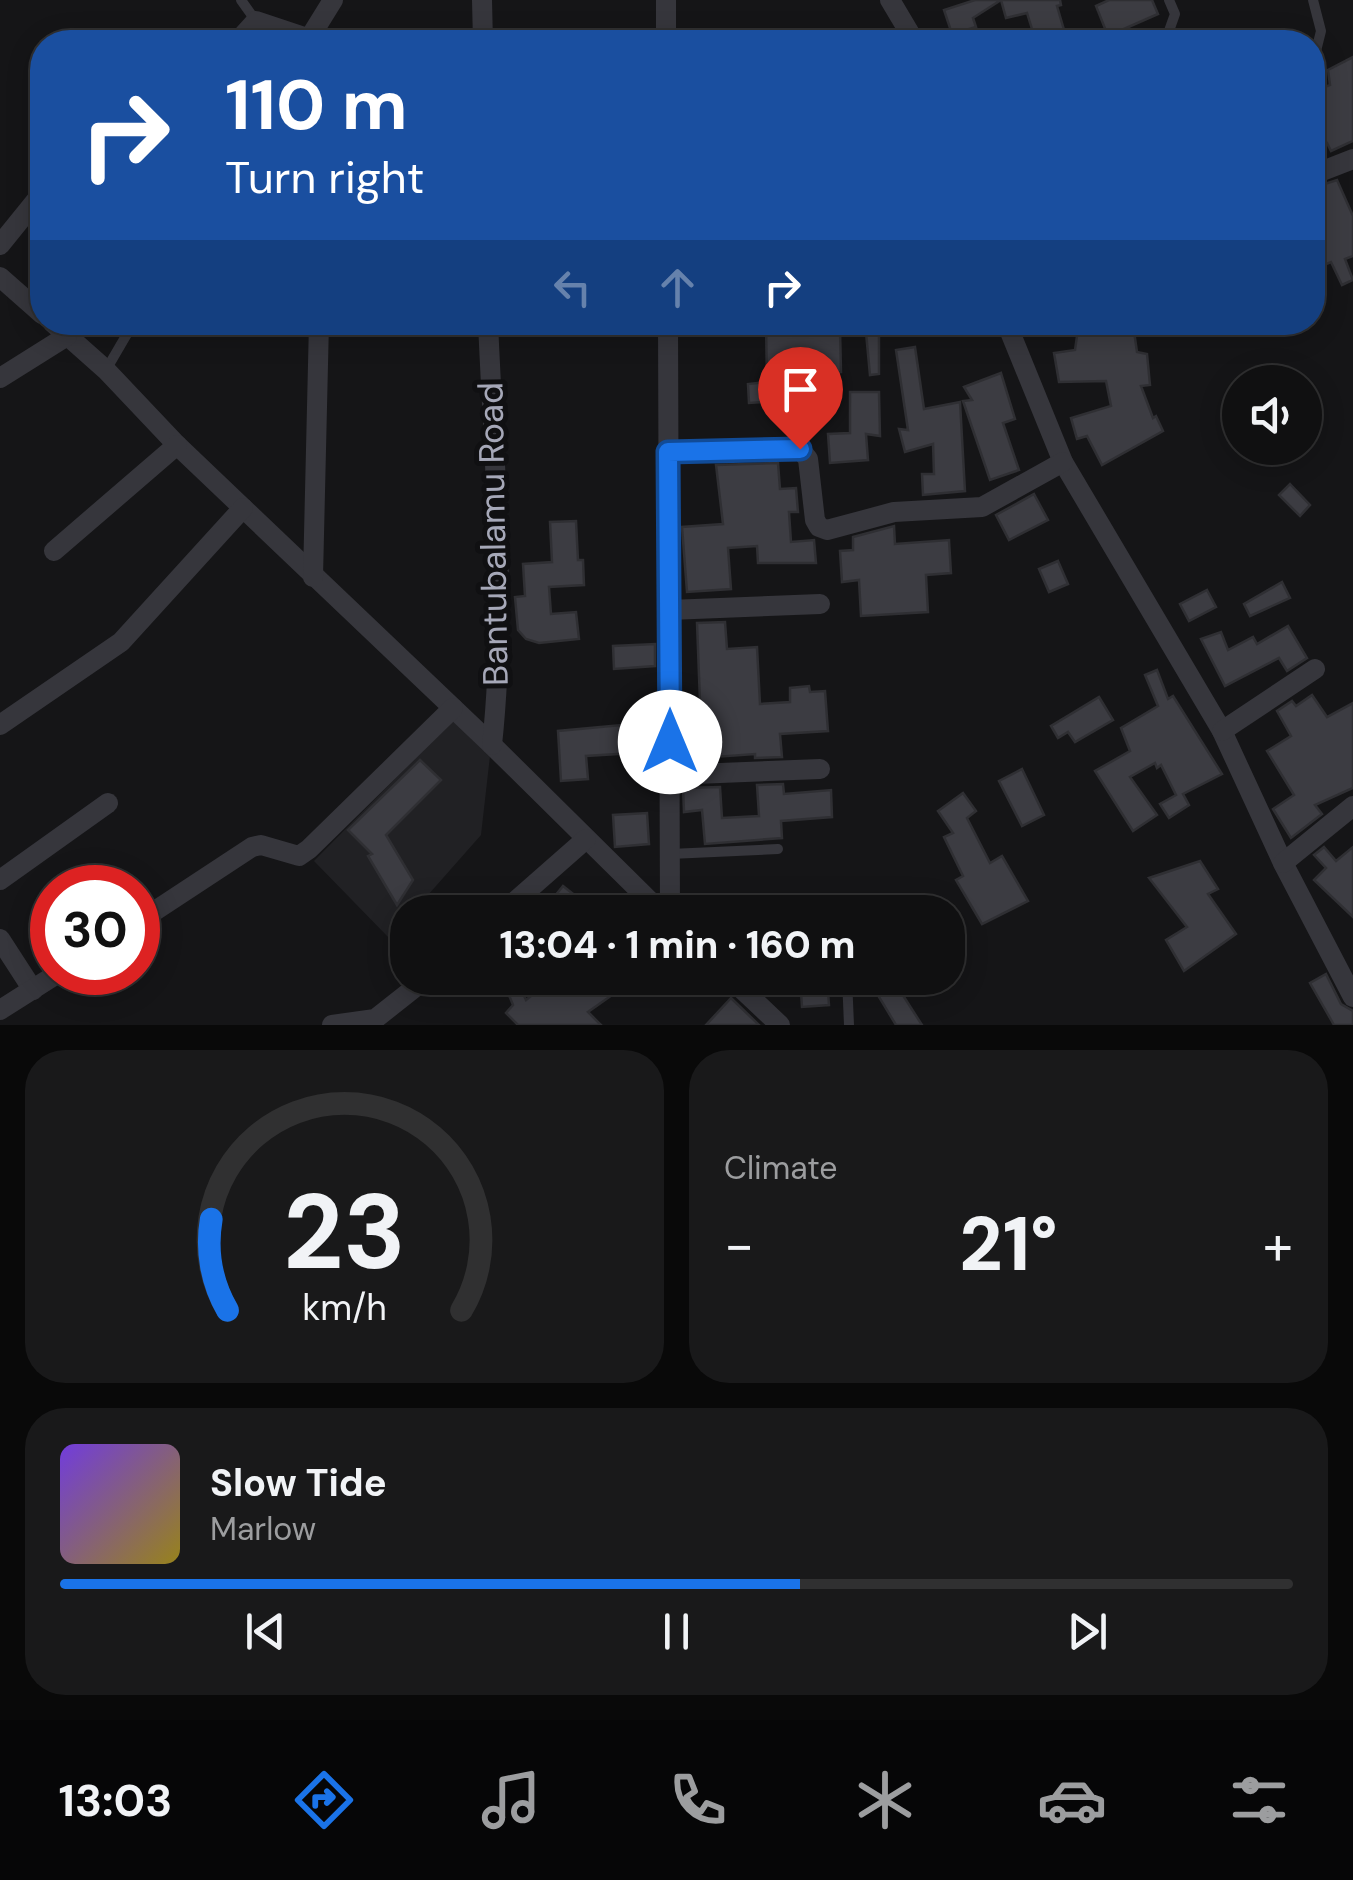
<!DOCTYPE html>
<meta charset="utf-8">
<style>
body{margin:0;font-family:"DM Sans",sans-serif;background:#19191a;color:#f1f3f6;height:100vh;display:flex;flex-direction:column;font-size:38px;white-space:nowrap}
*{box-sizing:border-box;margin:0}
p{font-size:32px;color:#9c9d9f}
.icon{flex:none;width:55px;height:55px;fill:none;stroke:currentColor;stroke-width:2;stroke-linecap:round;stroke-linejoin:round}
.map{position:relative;height:1025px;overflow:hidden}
.drawer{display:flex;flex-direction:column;gap:25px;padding:25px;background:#090909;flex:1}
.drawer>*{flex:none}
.top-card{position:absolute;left:30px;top:30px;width:1295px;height:305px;border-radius:40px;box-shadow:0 5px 25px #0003,0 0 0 2px #303031;background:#1a4fa0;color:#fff;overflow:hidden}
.controls{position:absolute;left:1222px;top:365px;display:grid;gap:20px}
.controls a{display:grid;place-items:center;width:100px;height:100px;border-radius:50%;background:#101011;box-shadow:0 5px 25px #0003,0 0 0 2px #303031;font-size:50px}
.speed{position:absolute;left:30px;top:865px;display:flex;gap:20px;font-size:50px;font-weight:700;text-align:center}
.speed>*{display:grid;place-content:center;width:130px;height:130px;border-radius:50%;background:#101011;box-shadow:0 5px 25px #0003,0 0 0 2px #303031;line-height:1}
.speed .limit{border:15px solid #d22;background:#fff;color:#111}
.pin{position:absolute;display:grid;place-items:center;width:85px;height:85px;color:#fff;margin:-102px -42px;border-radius:50% 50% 50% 0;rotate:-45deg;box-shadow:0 0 10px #0007}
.pin .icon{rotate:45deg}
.me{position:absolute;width:110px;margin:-55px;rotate:0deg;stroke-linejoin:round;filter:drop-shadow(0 0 8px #0008)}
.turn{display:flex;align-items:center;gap:35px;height:210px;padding:0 30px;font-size:45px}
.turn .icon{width:130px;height:130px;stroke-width:2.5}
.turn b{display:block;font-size:70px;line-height:85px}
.lanes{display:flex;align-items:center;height:95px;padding:0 30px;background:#0003;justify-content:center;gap:50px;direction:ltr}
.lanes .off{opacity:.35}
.big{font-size:75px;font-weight:800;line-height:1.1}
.drawer .widget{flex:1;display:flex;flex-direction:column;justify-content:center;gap:15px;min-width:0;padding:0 35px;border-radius:40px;background:#19191a}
.drawer .dial{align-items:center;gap:0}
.dial svg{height:260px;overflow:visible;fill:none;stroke:#303031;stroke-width:7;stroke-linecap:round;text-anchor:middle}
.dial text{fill:#f1f3f6;stroke:none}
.song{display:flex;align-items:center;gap:30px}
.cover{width:120px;height:120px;border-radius:15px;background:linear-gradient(135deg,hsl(260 70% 55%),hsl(50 70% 35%))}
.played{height:10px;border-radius:5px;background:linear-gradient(90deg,#1a73e8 60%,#303031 60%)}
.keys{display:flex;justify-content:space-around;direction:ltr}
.heat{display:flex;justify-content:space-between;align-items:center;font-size:55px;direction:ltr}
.drawer .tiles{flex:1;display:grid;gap:25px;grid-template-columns:1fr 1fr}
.widget:last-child{grid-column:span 2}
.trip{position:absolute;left:390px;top:895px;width:575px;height:100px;border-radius:40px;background:#101011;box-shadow:0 5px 25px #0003,0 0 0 2px #303031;font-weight:800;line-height:100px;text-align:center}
.tabs{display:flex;height:160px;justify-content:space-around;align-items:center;background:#060607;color:#9c9d9f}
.tabs .icon{width:70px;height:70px}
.tabs .on{color:#1a73e8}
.tabs b{font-size:45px;color:#f1f3f6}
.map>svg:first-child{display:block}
.built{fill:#212124}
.building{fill:#3c3c42;stroke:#2f2f33;stroke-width:2.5}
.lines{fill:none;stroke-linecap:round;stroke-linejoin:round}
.lane{stroke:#36363c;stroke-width:10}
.street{stroke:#36363c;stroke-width:20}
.route-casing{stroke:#114b97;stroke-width:25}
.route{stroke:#1a73e8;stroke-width:18}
.labels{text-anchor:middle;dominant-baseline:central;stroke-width:10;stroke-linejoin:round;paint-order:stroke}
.street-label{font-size:35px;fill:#a6a8b8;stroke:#101012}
</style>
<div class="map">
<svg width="1353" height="1025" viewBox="0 0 1353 1025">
<rect width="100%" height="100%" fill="#151517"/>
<path class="built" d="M454 719 490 756 481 835 413 912H408L407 918 390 939 314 861Z"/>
<g class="building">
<path d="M975 0H1001L973 18 976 27 952 34 944 10Z"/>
<path d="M1001 0H1060L1061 5 1057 6 1067 40 1036 42 1027 13 1006 18Z"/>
<path d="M1109 0H1152L1158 14 1108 36 1096 6Z"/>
<path d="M1353 57V141L1331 151 1327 143 1312 148V92L1330 85 1328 70Z"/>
<path d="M1337 180 1353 216V256L1345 259 1353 280 1342 285 1331 262 1312 270V188Z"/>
<path d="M865 322H879V374L870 375Z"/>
<path d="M1079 322H1123V332L1134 331 1137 352 1147 354 1150 385 1141 386 1153 418 1156 416 1163 431 1102 465 1087 436 1077 439 1071 418 1111 406 1106 381 1059 382 1054 353 1075 350Z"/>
<path d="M798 323V332L840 328 841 372 805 374 808 412 777 414 776 401 749 403 748 384 767 382 766 325Z"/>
<path d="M915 347 924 409 960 402 965 491 923 495 922 474H934L933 444 905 452 899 429 908 430 896 350Z"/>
<path d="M1001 373 1015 419 1003 423 1019 470 990 480 963 401 972 400 964 387Z"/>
<path d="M850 392H879L880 436 866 434 868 460 830 463 828 434 850 433Z"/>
<path d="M778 463 780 489 796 488 798 512H789L791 542 814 540 816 563H758L757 546 728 548 731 589 687 592 682 527 723 524 716 465Z"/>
<path d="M1290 484 1310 505 1300 516 1279 495Z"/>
<path d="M1034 494 1048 520 1009 540 996 515Z"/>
<path d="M576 521 578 560H583L584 585 549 587 551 614 576 612 579 639 539 643 526 639 518 630 515 597 525 596 523 564 552 562 550 522Z"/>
<path d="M894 526 895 544 949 540 951 573 926 575 928 612 861 616 859 580 842 582 840 551 853 550V537Z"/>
<path d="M1058 561 1068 584 1049 592 1039 569Z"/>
<path d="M1282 582 1290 598 1250 616 1244 604Z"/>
<path d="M1207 590 1216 607 1189 621 1180 604Z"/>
<path d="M725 622 727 649 757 647 760 704 790 702V688L809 686 810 692 825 691 828 731 780 734 782 757 755 758V754L687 759V702H700L697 623Z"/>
<path d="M1288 626 1307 658 1287 671 1279 658 1225 686 1201 639 1221 632 1228 650 1253 637 1257 644Z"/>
<path d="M655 644V666L614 669 613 646Z"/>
<path d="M1157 670 1168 699 1173 696 1222 774 1183 794 1189 805 1169 818 1160 804 1176 795 1161 765 1157 768 1155 763 1130 777 1157 815 1133 831 1095 771 1130 751 1121 728 1158 706 1145 675Z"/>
<path d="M1312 695 1327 717 1353 703V788L1315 805 1322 814 1291 838 1273 809 1294 795 1267 751 1291 736 1277 711 1292 701 1296 706Z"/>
<path d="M1099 697 1113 720 1075 742 1068 732 1058 738 1051 726Z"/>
<path d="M632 724 634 753 586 756 588 779 561 781 558 731Z"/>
<path d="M420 760 441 780 386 835 413 880 397 905 368 856 372 854 348 830Z"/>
<path d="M1022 769 1044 815 1022 826 999 781Z"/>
<path d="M783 784 784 794 831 790 832 817 781 821 782 838 705 844 702 810 684 812 683 788 720 787 722 818 759 816 757 785Z"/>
<path d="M963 793 976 811 967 818 990 863 1002 856 1028 901 982 924 956 880 963 876 944 837 953 833 938 811Z"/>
<path d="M647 813 649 844 615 847 613 815Z"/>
<path d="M1324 847 1336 861 1353 847V917L1314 880 1326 868 1314 855Z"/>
<path d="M1200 861 1218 889 1208 894 1236 934 1184 971 1166 940 1187 927 1149 878Z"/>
<path d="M563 886 596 912H542Z"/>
<path d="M1326 974 1341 1004 1353 1011V1025H1334L1310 983Z"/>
<path d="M502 978H516L526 1000 553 978H620L625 986 588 1012 601 1025H518L506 1013 513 1005Z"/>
<path d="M800 978H827L829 1005 802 1007Z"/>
<path d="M897 986 922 1025H896L879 997Z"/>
<path d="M731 998 759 1025H706Z"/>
</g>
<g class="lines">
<g class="lane">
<path d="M241 0 256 21"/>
<path d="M1165 42 1175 14 1169 0"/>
<path d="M1312 67 1321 31 1313 0"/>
<path d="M106 370 134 322"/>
<path d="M670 854 778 849"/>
<path d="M844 905 845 912"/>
<path d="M847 978 849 1025"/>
</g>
<g class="street">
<path d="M482 0 483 42"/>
<path d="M666 0V42"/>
<path d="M890 0 915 42"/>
<path d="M237 42 256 21 307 38"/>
<path d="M307 42 333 0"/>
<path d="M1312 175 1353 159"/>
<path d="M0 245 42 193"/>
<path d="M0 277 42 314"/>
<path d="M52 322 106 370 177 445 492 745 661 912"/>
<path d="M488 322C494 463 507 605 492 745"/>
<path d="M668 322 670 912"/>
<path d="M1006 322 1063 462 1222 731 1283 863 1353 997"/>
<path d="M0 378 67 336"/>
<path d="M668 452 800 449 808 459 815 520 819 527 827 530 894 512 982 507 1063 462"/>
<path d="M54 551 177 445"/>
<path d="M313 577 319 322"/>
<path d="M669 610 820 604"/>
<path d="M0 725 121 642 243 508"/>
<path d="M1222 731 1315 669"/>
<path d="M670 775 820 769"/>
<path d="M1283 863 1353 806"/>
<path d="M0 880 108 803"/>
<path d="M503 912 586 839"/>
<path d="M138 922 252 847 261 845 299 856 309 849 453 708"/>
<path d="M0 939 33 990"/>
<path d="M730 978 780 1025"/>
<path d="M0 1010 60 972"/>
<path d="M332 1025 375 1019 427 978"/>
</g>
</g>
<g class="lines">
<g class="route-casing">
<path id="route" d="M670 742 668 452 800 449"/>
</g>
<use href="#route" class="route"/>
</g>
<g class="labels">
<g class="street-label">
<text transform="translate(493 534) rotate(-91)">Bantubalamu Road</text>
</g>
</g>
</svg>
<div class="controls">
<a><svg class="icon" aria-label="sound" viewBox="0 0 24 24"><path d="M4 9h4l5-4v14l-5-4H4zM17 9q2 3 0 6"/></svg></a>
</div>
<div class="speed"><div class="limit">30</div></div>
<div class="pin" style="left:800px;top:449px;background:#d93025"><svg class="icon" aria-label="arrive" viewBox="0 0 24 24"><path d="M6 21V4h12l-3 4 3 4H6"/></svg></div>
<svg class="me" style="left:670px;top:742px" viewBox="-20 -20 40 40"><circle r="19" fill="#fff"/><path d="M0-13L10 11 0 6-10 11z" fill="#1a73e8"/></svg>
<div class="trip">13:04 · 1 min · 160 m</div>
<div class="top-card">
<div class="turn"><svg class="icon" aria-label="right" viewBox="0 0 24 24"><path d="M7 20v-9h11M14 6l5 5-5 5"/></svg><div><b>110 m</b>Turn right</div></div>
<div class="lanes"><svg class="icon off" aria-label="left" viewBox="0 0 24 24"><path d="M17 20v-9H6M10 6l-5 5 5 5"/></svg><svg class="icon off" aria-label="ahead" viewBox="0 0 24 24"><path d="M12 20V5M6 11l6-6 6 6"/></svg><svg class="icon" aria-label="right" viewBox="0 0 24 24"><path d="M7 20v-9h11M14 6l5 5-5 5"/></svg></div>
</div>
</div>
<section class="drawer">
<div class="tiles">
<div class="widget dial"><svg viewBox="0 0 100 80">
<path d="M14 69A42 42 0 1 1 86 69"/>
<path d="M14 69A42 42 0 0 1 9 41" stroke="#1a73e8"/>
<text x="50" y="56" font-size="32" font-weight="700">23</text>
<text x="50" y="72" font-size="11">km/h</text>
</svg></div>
<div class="widget"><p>Climate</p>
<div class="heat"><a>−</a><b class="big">21°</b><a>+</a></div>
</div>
<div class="widget">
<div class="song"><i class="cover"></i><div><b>Slow Tide</b><p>Marlow</p></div></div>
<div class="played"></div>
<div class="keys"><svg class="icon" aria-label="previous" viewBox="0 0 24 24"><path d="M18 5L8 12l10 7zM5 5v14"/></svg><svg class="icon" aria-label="pause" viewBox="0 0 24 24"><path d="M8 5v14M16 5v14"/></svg><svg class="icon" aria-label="next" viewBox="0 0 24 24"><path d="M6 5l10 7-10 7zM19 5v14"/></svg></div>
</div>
</div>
</section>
<nav class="tabs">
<b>13:03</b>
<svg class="icon on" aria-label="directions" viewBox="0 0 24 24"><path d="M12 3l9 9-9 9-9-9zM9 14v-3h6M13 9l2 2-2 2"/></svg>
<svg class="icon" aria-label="music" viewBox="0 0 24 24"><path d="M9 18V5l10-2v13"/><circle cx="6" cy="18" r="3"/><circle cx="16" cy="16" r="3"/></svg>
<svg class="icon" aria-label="phone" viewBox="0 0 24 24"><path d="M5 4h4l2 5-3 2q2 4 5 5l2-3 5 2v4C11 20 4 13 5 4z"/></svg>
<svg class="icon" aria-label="climate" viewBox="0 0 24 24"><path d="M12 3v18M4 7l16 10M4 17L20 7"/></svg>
<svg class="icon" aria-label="car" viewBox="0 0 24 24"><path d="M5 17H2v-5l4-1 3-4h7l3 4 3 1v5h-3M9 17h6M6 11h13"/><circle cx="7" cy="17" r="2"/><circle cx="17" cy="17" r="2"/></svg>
<svg class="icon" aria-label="filters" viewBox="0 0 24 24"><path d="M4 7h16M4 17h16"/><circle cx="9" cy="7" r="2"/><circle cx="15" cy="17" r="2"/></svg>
</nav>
